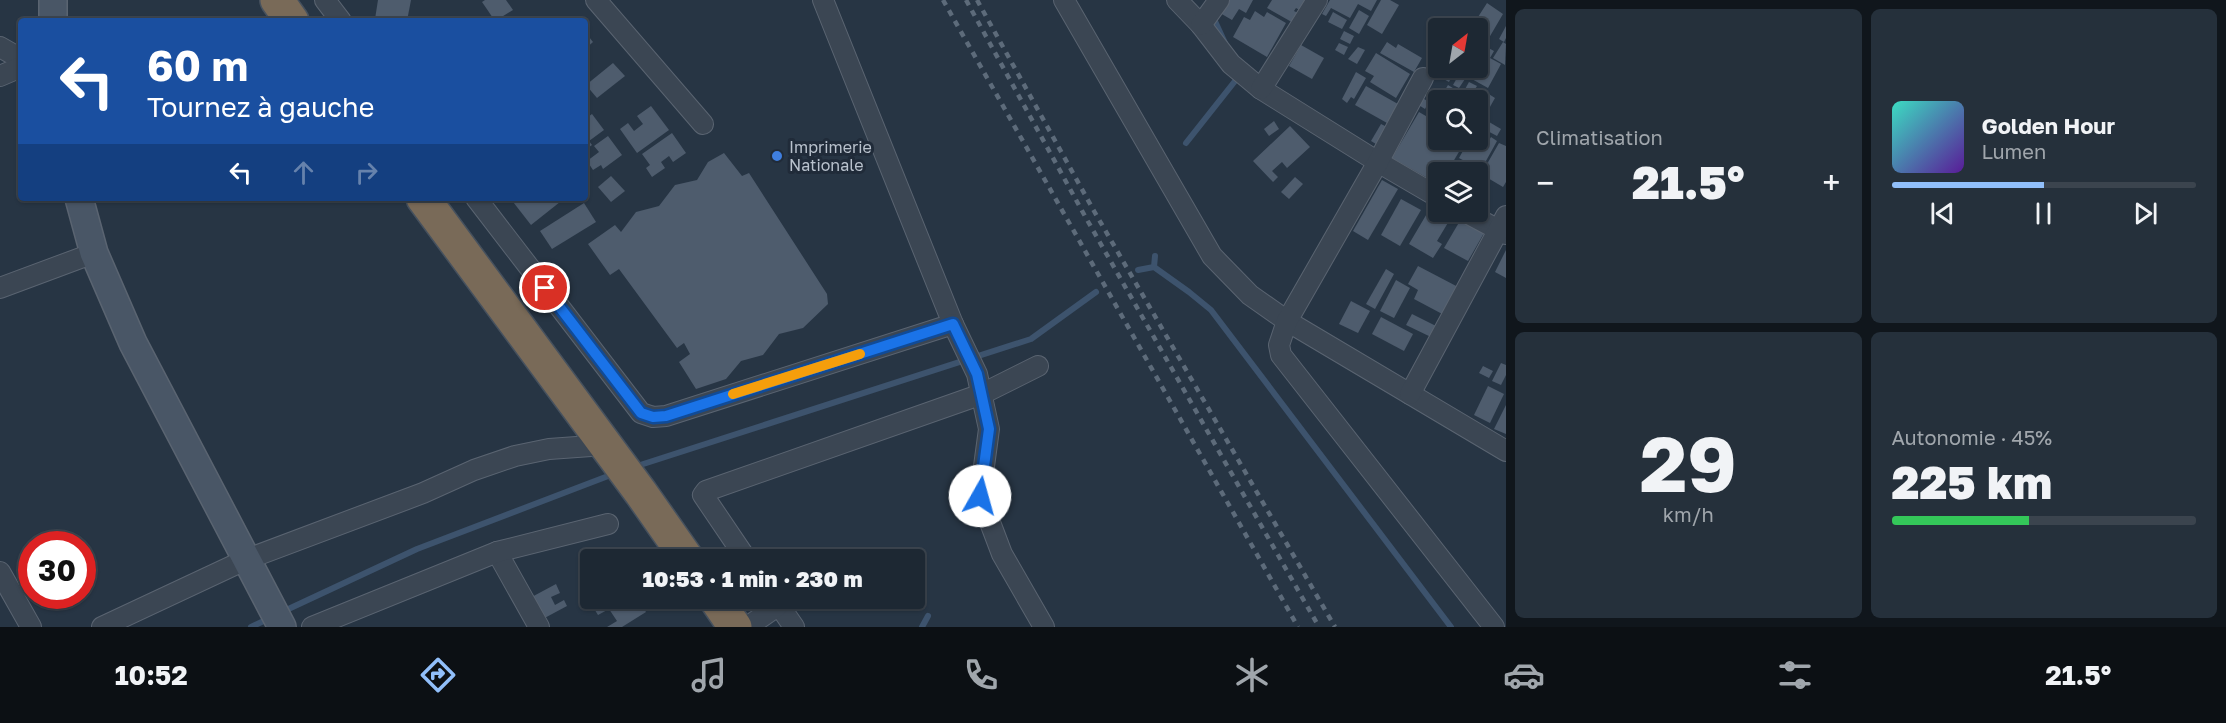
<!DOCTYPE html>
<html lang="fr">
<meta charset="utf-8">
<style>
body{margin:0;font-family:"Golos Text",sans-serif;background:#25303b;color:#f1f3f6;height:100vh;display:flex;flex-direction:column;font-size:22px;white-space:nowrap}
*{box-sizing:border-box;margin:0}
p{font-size:20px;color:#a0a6ac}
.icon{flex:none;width:33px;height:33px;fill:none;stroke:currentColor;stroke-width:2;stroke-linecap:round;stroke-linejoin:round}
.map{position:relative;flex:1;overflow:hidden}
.sheet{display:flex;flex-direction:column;gap:9px;padding:9px;background:#10161c;width:720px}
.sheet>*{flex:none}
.hud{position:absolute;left:18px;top:18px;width:570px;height:183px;border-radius:6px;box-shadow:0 2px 4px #0004,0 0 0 2px #3b444e;background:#1a4fa0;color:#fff;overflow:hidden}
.needle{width:39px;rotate:31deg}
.buttons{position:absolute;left:1428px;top:18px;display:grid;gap:12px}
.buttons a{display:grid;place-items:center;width:60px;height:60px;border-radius:6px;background:#1d2833;box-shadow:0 2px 4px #0004,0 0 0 2px #3b444e;font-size:30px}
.speed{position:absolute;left:18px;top:531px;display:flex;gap:12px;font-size:30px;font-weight:700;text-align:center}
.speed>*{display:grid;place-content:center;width:78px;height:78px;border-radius:50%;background:#1d2833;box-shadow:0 2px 4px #0004,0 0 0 2px #3b444e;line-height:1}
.speed .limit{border:9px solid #d22;background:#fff;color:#111}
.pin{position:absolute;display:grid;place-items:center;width:51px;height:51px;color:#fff;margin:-26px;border:3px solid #fff;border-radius:50%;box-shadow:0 2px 6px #0007}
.me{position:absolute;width:66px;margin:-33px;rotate:7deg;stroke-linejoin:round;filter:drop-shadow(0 0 4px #0008)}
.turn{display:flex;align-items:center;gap:21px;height:126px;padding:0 30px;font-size:27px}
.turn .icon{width:78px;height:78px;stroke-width:2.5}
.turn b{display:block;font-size:42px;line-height:51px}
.lanes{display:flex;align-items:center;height:57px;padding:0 30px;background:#0003;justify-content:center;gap:30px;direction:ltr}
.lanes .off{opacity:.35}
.big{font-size:45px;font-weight:800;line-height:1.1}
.sheet .card{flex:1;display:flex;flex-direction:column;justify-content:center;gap:9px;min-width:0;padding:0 21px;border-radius:9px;background:#25303b}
.sheet .dial{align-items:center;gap:0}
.dial b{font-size:78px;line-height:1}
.song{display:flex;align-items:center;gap:18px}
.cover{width:72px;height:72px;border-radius:9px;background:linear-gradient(135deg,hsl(170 70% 55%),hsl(270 70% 35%))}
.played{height:6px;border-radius:3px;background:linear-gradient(90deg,#91bffa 50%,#3b444e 50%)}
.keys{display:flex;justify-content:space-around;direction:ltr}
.heat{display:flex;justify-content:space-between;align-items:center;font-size:33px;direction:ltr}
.charge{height:9px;border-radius:4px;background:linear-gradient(90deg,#34c759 45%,#3b444e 0)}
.sheet .tiles{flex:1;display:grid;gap:9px;grid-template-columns:repeat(2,1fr)}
.trip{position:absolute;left:580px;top:549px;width:345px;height:60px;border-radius:6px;background:#1d2833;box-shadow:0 2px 4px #0004,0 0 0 2px #3b444e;font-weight:800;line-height:60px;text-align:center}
.tab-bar{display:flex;height:96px;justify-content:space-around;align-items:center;background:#0c1014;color:#a0a6ac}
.tab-bar .icon{width:42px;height:42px}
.tab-bar .active{color:#91bffa}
.tab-bar b{font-size:27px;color:#f1f3f6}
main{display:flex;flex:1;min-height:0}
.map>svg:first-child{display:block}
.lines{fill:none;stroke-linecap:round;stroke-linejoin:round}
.stream{stroke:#3d536d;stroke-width:6}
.building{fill:#4e5c6d}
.street-casing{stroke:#5a6471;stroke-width:22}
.secondary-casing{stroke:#5a6471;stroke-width:30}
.highway-casing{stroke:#46515e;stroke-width:36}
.street{stroke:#3b4653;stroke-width:20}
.secondary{stroke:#495666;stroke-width:27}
.highway{stroke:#796a58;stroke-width:33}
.rail{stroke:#5d6b7a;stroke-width:4.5;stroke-dasharray:6 6;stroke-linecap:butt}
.route-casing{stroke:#114b97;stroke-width:15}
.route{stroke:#1a73e8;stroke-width:10}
.slow{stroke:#f59e0b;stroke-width:10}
.shop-dot{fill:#3f7fe0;stroke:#202b39;stroke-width:2}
.labels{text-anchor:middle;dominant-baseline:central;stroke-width:6;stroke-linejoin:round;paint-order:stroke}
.poi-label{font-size:16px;fill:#b9c2cd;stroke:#202b39;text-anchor:start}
</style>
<main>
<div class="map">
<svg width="1506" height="627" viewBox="0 0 1506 627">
<rect width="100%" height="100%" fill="#273544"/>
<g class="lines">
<g class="stream">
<path d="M1213 17 1225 43"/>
<path d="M1186 143 1239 76"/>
<path d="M1154 267 1155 256"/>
<path d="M1138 270 1154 267 1189 292 1211 310 1451 627"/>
<path d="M634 467 1031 339 1096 292"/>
<path d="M282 612 417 549 616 473"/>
<path d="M251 627 270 618"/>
<path d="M922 627 928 616"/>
</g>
</g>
<g class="building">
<path d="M378 0H411L407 21 375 19Z"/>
<path d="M485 0H506L513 10 495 21 482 2Z"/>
<path d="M1228 0H1253L1246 13 1239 9 1232 20 1220 13Z"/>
<path d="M1272 0H1311L1303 12 1296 8 1294 11 1302 15 1297 25 1267 8Z"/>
<path d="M1330 0H1377L1371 11 1358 4 1350 18 1331 8 1326 16 1322 14Z"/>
<path d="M1381 0H1390L1399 5 1382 34 1367 25Z"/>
<path d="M1487 3 1503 14 1486 43 1483 41 1486 36 1479 32 1478 35V28H1471Z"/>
<path d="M1359 10 1369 16 1359 34 1349 28Z"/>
<path d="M1255 11 1264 17 1267 12 1286 23 1267 57 1233 37 1244 17 1250 20Z"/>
<path d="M1333 12 1347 20 1342 29 1328 22Z"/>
<path d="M1506 26V38L1504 42 1499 39Z"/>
<path d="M1344 31 1354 36 1350 44 1340 39Z"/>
<path d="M585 32 593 42 585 49Z"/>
<path d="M1438 40V57L1434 65 1426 60Z"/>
<path d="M1387 42 1396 48 1398 44 1422 58 1414 72 1380 53Z"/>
<path d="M1503 42 1506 44 1505 65 1493 58Z"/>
<path d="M1339 43 1348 47 1344 55 1335 50Z"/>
<path d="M1301 45 1324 58 1312 79 1289 66Z"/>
<path d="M1483 45 1494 51 1490 58 1501 64 1488 88 1452 68H1478V51L1479 52Z"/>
<path d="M1358 47 1365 50 1357 64 1348 59Z"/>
<path d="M1376 53 1410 74 1396 98 1370 82 1374 76 1365 71Z"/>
<path d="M613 63 625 76 597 98 586 85Z"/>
<path d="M1446 68 1454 72 1449 82 1440 77Z"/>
<path d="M1356 72 1366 78 1354 99 1351 97 1347 103 1342 99Z"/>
<path d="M1458 76 1465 79 1459 88 1453 85Z"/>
<path d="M1469 82 1477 86 1468 100H1459Z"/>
<path d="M1448 85 1461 93 1457 100H1439Z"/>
<path d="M1366 86 1398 104 1387 123 1355 105Z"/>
<path d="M1481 89 1495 98 1486 114 1478 109V100H1474Z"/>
<path d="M1421 97 1429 102 1425 109 1417 104Z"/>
<path d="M651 106 669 130 637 153 620 129 628 123 634 131 643 124 637 116Z"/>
<path d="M1437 109 1438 111V140H1466L1447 172H1438V184L1392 158 1419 112 1431 119Z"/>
<path d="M592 114 604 130 589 141 592 145 585 150V119Z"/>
<path d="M1484 119 1501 129 1497 136 1480 127Z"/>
<path d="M1274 121 1279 129 1269 136 1264 129Z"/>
<path d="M1381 124 1391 129 1381 147 1371 141Z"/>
<path d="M1290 126 1310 147 1287 168 1282 162 1272 171 1278 177 1273 182 1253 161Z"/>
<path d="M1478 129 1484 133 1481 138 1488 142 1491 137 1497 141 1481 170 1459 158 1469 140H1478Z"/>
<path d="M672 133 686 153 673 162 669 156 661 162 665 168 652 177 646 168 650 165 642 154Z"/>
<path d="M608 136 622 155 603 169 601 165 593 170 587 161 599 152 594 146Z"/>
<path d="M1499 143 1506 146V182L1503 187 1481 174 1483 170 1486 172 1490 166 1487 164Z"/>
<path d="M724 153 742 176 749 173 827 294 828 304 803 328 779 334 763 355 741 361 726 379 696 389 679 362 690 354 684 343 677 348 619 269 610 275 588 244 615 225 621 232 636 212 659 206 675 185 697 180 708 162Z"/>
<path d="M1459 160 1473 168 1471 172H1452Z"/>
<path d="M611 176 625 191 611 202 598 187Z"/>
<path d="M1295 177 1303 184 1289 199 1281 192Z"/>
<path d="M1382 180 1398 189 1368 240 1353 231Z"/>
<path d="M510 198H565L531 225Z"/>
<path d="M1401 199 1421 210 1400 246 1381 235Z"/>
<path d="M584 203 596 222 552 249 540 231Z"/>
<path d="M1432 205 1438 209V212H1443L1452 216 1437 241 1442 244 1433 258 1409 244Z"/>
<path d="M1461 219 1484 233 1468 261 1444 248Z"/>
<path d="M1506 250V278L1495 272Z"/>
<path d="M1418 266 1460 288 1446 316 1414 299 1418 290 1408 284Z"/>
<path d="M1386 269 1394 274 1375 309 1366 304Z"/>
<path d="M1396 280 1410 288 1394 318 1380 311Z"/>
<path d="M1351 301 1370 311 1358 333 1339 324Z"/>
<path d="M1412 314 1438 327 1433 338 1406 325Z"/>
<path d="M1381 317 1413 334 1404 351 1372 334Z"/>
<path d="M1501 363 1506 365V375L1501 385 1492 381Z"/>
<path d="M1483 366 1493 371 1489 378 1479 373Z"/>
<path d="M1488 386 1504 394 1490 423 1474 415Z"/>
<path d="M1506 405V434L1494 429Z"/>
<path d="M591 578V589L589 590 585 582Z"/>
<path d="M556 584 560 593 551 597 555 605 564 600 567 606 539 621 528 599Z"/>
<path d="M606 598H637L646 612 622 627H607L617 621 609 609 598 615 593 607Z"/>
</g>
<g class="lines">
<g class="street-casing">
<g id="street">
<path d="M325 0 341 21"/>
<path d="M596 0 703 124"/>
<path d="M1064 0 1212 256 1250 295 1287 321 1506 451"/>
<path d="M1177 0 1201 25 1231 64 1261 89 1378 162 1438 197"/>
<path d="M1201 25 1219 0"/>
<path d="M0 47 21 59"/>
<path d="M0 76 21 67"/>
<path d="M1423 78 1378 162 1287 321 1279 345 1281 355 1494 627"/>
<path d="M1261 89 1317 0"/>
<path d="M476 198 641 413 653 417 666 416 953 324 823 0"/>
<path d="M1465 212 1506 234"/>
<path d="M0 288 94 253"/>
<path d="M953 324 977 374 989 429 980 496 1002 554 1044 627"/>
<path d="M1410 394 1506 216"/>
<path d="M497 552 539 627"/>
<path d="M747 560 703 495 706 491 982 394 1038 366"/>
<path d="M0 572 31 627"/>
<path d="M774 598 794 627"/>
<path d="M102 627 245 560 423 493 474 470 515 456 549 449 605 445"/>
<path d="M312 627 497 552 608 524"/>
<path d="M747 627 779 605"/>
</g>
</g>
<g class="secondary-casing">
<g id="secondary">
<path d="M53 21V0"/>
<path d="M79 198 94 253 133 343 282 627"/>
</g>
</g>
<g class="highway-casing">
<g id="highway">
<path d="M277 0 292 21"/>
<path d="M423 198 641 493 688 560"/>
<path d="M715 598 735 627"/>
</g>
</g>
<use href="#street" class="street"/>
<use href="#secondary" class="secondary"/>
<use href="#highway" class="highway"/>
<g class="rail">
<path d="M943 0 1298 627"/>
<path d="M966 0 1086 218 1319 627"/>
<path d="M977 0 1094 211 1335 627"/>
</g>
</g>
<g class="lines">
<g class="route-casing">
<path id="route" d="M545 288 641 413 653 417 666 416 953 324 977 374 989 429 980 496"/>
</g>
<use href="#route" class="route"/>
<path class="slow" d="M733 394 860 354"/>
</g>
<circle class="shop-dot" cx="777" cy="156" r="6"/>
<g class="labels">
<g class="poi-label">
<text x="789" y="147">Imprimerie<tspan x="789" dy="18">Nationale</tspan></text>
</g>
</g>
</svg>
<div class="buttons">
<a><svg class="needle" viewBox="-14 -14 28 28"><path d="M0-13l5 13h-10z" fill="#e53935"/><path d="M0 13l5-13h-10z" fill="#a0a6ac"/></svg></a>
<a><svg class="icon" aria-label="search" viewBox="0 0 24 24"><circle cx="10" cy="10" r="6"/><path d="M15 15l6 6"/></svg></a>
<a><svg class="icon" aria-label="layers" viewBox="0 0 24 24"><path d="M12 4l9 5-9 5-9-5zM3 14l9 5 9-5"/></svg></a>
</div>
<div class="speed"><div class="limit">30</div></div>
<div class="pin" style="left:545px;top:288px;background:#d93025"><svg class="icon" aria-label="arrive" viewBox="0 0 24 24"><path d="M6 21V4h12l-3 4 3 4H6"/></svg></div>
<svg class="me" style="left:980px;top:496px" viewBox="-20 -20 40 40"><circle r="19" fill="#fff"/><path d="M0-13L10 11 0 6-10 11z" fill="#1a73e8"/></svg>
<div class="trip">10:53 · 1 min · 230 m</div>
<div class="hud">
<div class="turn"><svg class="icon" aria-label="left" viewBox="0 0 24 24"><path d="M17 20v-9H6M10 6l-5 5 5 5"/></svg><div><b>60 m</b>Tournez à gauche</div></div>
<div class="lanes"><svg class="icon" aria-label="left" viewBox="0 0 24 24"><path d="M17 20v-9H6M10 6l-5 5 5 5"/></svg><svg class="icon off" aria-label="ahead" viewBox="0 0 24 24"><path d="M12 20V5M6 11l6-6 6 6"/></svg><svg class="icon off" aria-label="right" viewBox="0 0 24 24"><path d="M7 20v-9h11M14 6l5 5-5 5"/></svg></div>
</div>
</div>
<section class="sheet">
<div class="tiles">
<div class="card"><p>Climatisation</p>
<div class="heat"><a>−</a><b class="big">21.5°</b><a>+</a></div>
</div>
<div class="card">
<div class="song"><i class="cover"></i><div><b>Golden Hour</b><p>Lumen</p></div></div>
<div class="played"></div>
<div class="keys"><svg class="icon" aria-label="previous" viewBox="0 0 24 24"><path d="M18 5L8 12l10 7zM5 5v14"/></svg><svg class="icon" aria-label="pause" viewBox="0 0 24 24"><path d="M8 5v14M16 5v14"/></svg><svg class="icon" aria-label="next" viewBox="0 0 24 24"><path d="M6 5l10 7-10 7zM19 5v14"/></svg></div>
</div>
<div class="card dial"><b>29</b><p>km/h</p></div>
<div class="card"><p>Autonomie · 45%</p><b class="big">225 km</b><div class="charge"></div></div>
</div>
</section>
</main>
<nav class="tab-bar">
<b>10:52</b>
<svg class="icon active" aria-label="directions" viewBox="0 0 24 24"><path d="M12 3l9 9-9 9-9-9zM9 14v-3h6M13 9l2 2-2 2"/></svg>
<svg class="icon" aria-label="music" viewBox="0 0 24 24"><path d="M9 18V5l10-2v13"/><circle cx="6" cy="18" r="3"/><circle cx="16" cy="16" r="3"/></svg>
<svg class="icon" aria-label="phone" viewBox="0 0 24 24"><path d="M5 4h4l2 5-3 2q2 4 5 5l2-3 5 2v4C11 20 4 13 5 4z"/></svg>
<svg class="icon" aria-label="climate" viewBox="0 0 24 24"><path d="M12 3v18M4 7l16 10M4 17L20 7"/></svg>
<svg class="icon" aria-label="car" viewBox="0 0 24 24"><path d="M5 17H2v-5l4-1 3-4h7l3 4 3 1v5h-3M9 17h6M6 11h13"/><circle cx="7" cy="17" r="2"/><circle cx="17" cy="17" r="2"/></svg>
<svg class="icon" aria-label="filters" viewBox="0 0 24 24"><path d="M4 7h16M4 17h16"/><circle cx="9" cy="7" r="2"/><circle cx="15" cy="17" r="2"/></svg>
<b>21.5°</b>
</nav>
